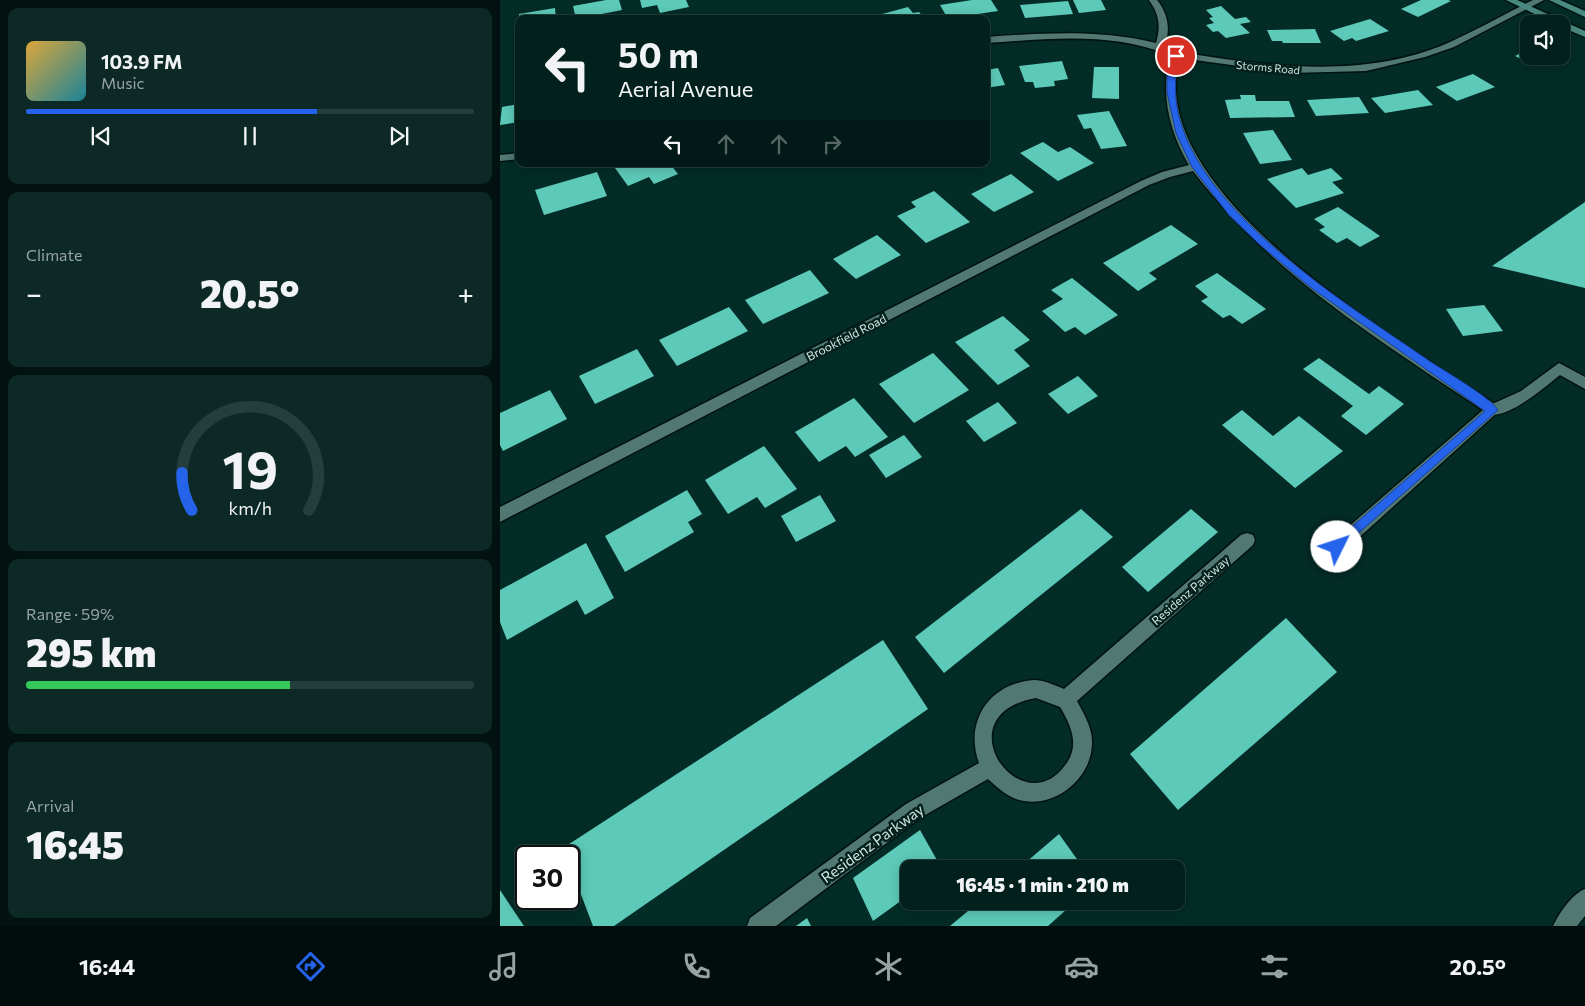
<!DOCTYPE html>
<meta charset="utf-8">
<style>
body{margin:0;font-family:Commissioner,sans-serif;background:#0c2926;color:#f1f3f6;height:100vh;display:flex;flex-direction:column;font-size:19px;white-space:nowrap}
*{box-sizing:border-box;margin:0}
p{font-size:16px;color:#96a3a4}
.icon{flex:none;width:28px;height:28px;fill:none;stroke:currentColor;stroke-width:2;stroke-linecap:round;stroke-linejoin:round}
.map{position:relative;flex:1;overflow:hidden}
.side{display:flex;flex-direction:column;gap:8px;padding:8px;background:#011210;width:500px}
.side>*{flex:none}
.hud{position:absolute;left:15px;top:15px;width:475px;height:152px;border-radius:10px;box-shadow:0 2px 12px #0003,0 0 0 1px #233e3b;background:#02211d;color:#f1f3f6;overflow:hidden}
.tools{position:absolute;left:1020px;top:15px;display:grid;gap:10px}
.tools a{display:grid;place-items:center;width:50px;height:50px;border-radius:10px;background:#02211d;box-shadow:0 2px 12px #0003,0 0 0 1px #233e3b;font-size:25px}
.speed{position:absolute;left:15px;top:845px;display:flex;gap:10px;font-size:25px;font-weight:700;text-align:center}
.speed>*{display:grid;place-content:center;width:65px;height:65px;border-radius:50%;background:#02211d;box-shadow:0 2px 12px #0003,0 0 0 1px #233e3b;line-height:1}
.speed .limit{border:2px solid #111;border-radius:8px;background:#fff;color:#111}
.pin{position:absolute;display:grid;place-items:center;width:42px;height:42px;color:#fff;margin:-21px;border:2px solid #fff;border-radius:50%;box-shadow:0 1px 5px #0007}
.me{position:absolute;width:55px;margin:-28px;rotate:49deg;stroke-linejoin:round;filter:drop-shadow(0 0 4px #0008)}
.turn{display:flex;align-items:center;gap:18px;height:105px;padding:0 20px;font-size:22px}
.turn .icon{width:65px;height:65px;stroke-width:2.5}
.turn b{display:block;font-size:35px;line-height:42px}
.lanes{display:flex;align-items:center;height:48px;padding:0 20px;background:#0003;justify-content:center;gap:25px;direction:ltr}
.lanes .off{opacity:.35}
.big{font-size:38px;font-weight:800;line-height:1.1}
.side .card{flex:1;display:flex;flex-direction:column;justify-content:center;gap:8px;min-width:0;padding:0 18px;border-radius:10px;background:#0c2926}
.side .dial{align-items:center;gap:0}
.dial svg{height:130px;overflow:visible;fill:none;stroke:#233e3b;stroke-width:7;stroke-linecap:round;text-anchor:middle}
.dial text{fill:#f1f3f6;stroke:none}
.song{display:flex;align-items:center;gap:15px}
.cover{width:60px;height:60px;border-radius:8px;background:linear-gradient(135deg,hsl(40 70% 55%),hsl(190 70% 35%))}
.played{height:5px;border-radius:2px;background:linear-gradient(90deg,#2563eb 65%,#233e3b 65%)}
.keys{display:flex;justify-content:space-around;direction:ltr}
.heat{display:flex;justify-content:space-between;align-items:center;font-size:28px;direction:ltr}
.charge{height:8px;border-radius:4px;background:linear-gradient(90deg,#34c759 59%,#233e3b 0)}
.trip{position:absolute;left:400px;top:860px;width:285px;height:50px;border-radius:10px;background:#02211d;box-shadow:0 2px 12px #0003,0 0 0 1px #233e3b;font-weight:800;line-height:50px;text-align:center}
.tabs{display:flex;height:80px;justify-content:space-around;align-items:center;background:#010d0c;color:#96a3a4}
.tabs .icon{width:35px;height:35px}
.tabs .selected{color:#2563eb}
.tabs b{font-size:22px;color:#f1f3f6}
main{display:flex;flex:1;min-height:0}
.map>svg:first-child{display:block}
.building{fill:#5dc9b9}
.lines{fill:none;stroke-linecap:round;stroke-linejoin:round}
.lane-casing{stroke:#001310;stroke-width:3}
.street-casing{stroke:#001310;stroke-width:3}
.secondary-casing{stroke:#001310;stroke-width:3}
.lane{fill:#527872;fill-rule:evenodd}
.street{fill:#527872;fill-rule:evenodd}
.secondary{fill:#488980;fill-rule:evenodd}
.route{fill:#2563eb;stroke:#184099}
.labels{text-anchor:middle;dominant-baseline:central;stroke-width:5;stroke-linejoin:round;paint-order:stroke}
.far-street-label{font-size:11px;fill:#d1e6e2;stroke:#04211d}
.street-label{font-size:12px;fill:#d1e6e2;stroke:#04211d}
.near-street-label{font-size:15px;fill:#d1e6e2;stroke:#04211d}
</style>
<main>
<section class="side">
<div class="card">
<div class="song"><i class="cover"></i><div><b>103.9 FM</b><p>Music</p></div></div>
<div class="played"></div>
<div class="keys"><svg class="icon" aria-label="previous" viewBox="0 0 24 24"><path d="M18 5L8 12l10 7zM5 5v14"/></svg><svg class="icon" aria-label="pause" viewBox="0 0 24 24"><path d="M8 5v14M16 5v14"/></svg><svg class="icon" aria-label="next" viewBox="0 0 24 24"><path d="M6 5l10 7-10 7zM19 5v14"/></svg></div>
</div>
<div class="card"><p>Climate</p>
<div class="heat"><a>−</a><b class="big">20.5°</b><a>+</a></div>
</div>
<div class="card dial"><svg viewBox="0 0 100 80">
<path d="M14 69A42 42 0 1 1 86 69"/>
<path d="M14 69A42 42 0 0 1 8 46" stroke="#2563eb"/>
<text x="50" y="56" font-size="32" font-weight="700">19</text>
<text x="50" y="72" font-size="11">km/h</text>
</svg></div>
<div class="card"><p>Range · 59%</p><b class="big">295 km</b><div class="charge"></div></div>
<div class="card"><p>Arrival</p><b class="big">16:45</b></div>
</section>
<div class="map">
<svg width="1085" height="926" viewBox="0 0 1085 926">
<rect width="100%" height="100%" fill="#032c27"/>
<g class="building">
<path d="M106 0H119L122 10 76 19 73 6Z"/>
<path d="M140 0H186L189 7 160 13 157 5 142 8Z"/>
<path d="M472 0H491L498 11 471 15 473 18 466 19H448L440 5Z"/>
<path d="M573 0H601L606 10 579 13Z"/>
<path d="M921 0H948L951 1 918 17 901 9Z"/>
<path d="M568 1 573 14 525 18 520 5Z"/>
<path d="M721 6 735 19 746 17 751 22 740 24 750 33 726 38 718 31 713 32 706 25 714 23 709 18 713 17 706 10Z"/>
<path d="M408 7 413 13 419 12 425 19H364Z"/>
<path d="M55 8 56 19H19V14Z"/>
<path d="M870 19 889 31 856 41 852 38 844 41 830 31Z"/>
<path d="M815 29 821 43H783L782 41H772L767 30Z"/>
<path d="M1029 49V56H1051L1034 65 1015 56Z"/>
<path d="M562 61 568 79 554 81 555 86 535 88 533 82H525L519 66Z"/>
<path d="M594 67H619V99L592 98Z"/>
<path d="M498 68 505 85 486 88V70Z"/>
<path d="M973 74 995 87 957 101 936 87Z"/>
<path d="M918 90 933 105 885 113 871 98Z"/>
<path d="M740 95H755L756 101H789L795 117 730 118 725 100 741 99Z"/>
<path d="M859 97 869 113 816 116 807 100Z"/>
<path d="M19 104V122L0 125 2 107Z"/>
<path d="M609 111 627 146 601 149 591 128 584 129 577 115Z"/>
<path d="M773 130 792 160 760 164 743 133Z"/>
<path d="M543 142 558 152 570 147 594 163 558 181 520 153Z"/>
<path d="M128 164H170L178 174 154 184 149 177 128 186 115 168Z"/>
<path d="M802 168 808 175 831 168 843 179 832 182 844 193 796 208 767 179Z"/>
<path d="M97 172 107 196 44 215 35 190Z"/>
<path d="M511 174 534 192 494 212 471 194Z"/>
<path d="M434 191 470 222 426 243 397 216 416 207 411 202Z"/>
<path d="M1085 202V288L992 266Z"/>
<path d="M838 207 880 236 860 247 847 238 837 243 819 230 825 227 814 219Z"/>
<path d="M671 225 698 244 649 273 657 279 638 291 603 263Z"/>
<path d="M377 235 401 255 356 279 333 259Z"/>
<path d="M310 270 329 293 263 324 245 300Z"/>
<path d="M717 273 766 309 742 324 730 315 723 318 701 301 708 297 695 286Z"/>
<path d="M572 278 618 315 585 335 575 327 565 332 542 311 563 299 551 290Z"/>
<path d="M984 305 1003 331 963 336 946 309Z"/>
<path d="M229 307 248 331 177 366 159 340Z"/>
<path d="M503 316 530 340 514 350 530 366 498 385 455 342Z"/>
<path d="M137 349 154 376 95 404 79 376Z"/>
<path d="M433 353 469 390 414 423 379 384Z"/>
<path d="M819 358 869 394 879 386 904 404 866 435 841 416 853 406 803 369Z"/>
<path d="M578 376 598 396 568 414 548 394Z"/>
<path d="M50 390 67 419 3 451 0 445V413Z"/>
<path d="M354 398 388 437 355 457 346 446 319 462 295 432Z"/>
<path d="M498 402 517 423 484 442 466 421Z"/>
<path d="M742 410 773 436 799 416 843 451 795 488 722 425Z"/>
<path d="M404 435 422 457 386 478 369 455Z"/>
<path d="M264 446 297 489 265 508 257 497 228 514 205 480Z"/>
<path d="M187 490 202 514 188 522 194 532 125 572 105 536Z"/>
<path d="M320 495 336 521 296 542 281 516Z"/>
<path d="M581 509 613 537 444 673 415 637Z"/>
<path d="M691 509 718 532 648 592 622 567Z"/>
<path d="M86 543 114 598 85 615 77 600 7 640 0 622V590Z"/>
<path d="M786 618 837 672 678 810 630 754Z"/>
<path d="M383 640 428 709 114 926H93L69 863V856H66L63 848Z"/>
<path d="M420 830 442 869H409V895L373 921 353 878Z"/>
<path d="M559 834 584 869H518Z"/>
<path d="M0 890 24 926H0Z"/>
<path d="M480 901H576L548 926H450Z"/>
<path d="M307 918 311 926H296Z"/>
</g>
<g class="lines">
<g class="lane-casing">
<path id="lane" d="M1059 363 1085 377V389L1060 375C1045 387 1007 420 988 414L986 410 988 406 1021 391Z"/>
</g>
<g class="street-casing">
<g id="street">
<path d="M649 0H657C669 15 670 29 665 47L678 52C767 66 862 80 948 43 977 30 1005 14 1033 0H1044L954 47 925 57 866 71 790 73 680 58C639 192 906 345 998 406L1000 410 843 552 837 554 831 552 829 547 831 542 983 410C876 338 773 275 693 171L670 177 649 185 0 522V507L641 181 662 172 689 165C670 133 659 92 671 56 613 31 548 39 486 43V37C543 33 600 29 656 43 661 26 659 14 649 0Z"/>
<path d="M19 153V159L0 161V155Z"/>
<path d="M747 533 753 535 755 540 753 545 577 701C584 714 593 729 592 744 591 781 551 811 516 799 505 795 497 787 488 779L420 818 276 926H247L250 918 406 804 479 763C464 722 489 683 534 680 543 680 555 685 564 689L741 535ZM536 698 560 707C571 725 580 745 566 764 522 827 441 715 536 698Z"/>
<path d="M1085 889V916L1077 926H1053C1059 913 1072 894 1085 889Z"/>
</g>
</g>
<g class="secondary-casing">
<g id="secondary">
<path d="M1006 0H1017L1085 31V37L1061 27V24H1055Z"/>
<path d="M1049 0H1060L1085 11V17Z"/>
</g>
</g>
<use href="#lane" class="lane"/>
<use href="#street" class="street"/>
<use href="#secondary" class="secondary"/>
</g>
<path class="route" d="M673 54 680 56C642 182 845 302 931 362 945 371 991 398 998 410L837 552 831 547 833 543 985 411 810 287 758 243 729 215 692 167 676 133 667 92V74Z"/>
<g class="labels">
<g class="far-street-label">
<text transform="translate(768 67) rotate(5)">Storms Road</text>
</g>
<g class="street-label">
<text transform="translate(346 337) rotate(-27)">Brookfield Road</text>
<text transform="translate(690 590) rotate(-41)">Residenz Parkway</text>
</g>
<g class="near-street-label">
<text transform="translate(372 843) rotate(-36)">Residenz Parkway</text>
</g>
</g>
</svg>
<div class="tools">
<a><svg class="icon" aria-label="sound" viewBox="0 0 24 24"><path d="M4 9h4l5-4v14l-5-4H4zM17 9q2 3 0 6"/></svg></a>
</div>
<div class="speed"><div class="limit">30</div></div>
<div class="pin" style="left:676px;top:56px;background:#d93025"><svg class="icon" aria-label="arrive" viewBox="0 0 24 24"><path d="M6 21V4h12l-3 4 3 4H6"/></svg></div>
<svg class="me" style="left:837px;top:547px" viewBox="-20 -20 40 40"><circle r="19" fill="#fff"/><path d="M0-13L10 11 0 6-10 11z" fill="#2563eb"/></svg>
<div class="trip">16:45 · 1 min · 210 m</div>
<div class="hud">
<div class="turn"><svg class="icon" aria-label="left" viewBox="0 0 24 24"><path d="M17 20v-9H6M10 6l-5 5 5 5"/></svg><div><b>50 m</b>Aerial Avenue</div></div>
<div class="lanes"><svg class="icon" aria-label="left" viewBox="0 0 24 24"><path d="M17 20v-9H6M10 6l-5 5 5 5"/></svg><svg class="icon off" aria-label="ahead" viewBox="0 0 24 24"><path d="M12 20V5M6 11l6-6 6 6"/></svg><svg class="icon off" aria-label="ahead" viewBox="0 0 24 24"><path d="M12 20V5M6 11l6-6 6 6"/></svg><svg class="icon off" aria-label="right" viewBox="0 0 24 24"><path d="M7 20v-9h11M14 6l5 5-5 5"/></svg></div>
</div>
</div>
</main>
<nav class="tabs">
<b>16:44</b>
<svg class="icon selected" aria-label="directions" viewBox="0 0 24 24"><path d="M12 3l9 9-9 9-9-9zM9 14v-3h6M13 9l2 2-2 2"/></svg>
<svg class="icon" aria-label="music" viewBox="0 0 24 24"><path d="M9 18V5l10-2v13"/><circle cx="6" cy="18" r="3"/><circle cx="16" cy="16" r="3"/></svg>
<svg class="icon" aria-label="phone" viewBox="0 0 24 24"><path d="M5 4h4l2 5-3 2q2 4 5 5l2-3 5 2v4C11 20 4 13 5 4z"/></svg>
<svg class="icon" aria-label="climate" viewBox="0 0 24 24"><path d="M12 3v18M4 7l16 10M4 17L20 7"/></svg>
<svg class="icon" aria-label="car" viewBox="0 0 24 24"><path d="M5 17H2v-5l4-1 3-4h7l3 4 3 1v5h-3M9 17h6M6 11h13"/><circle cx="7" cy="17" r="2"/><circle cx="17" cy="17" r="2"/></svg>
<svg class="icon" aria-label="filters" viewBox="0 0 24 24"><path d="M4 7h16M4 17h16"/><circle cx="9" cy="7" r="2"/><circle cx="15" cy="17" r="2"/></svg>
<b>20.5°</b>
</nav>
